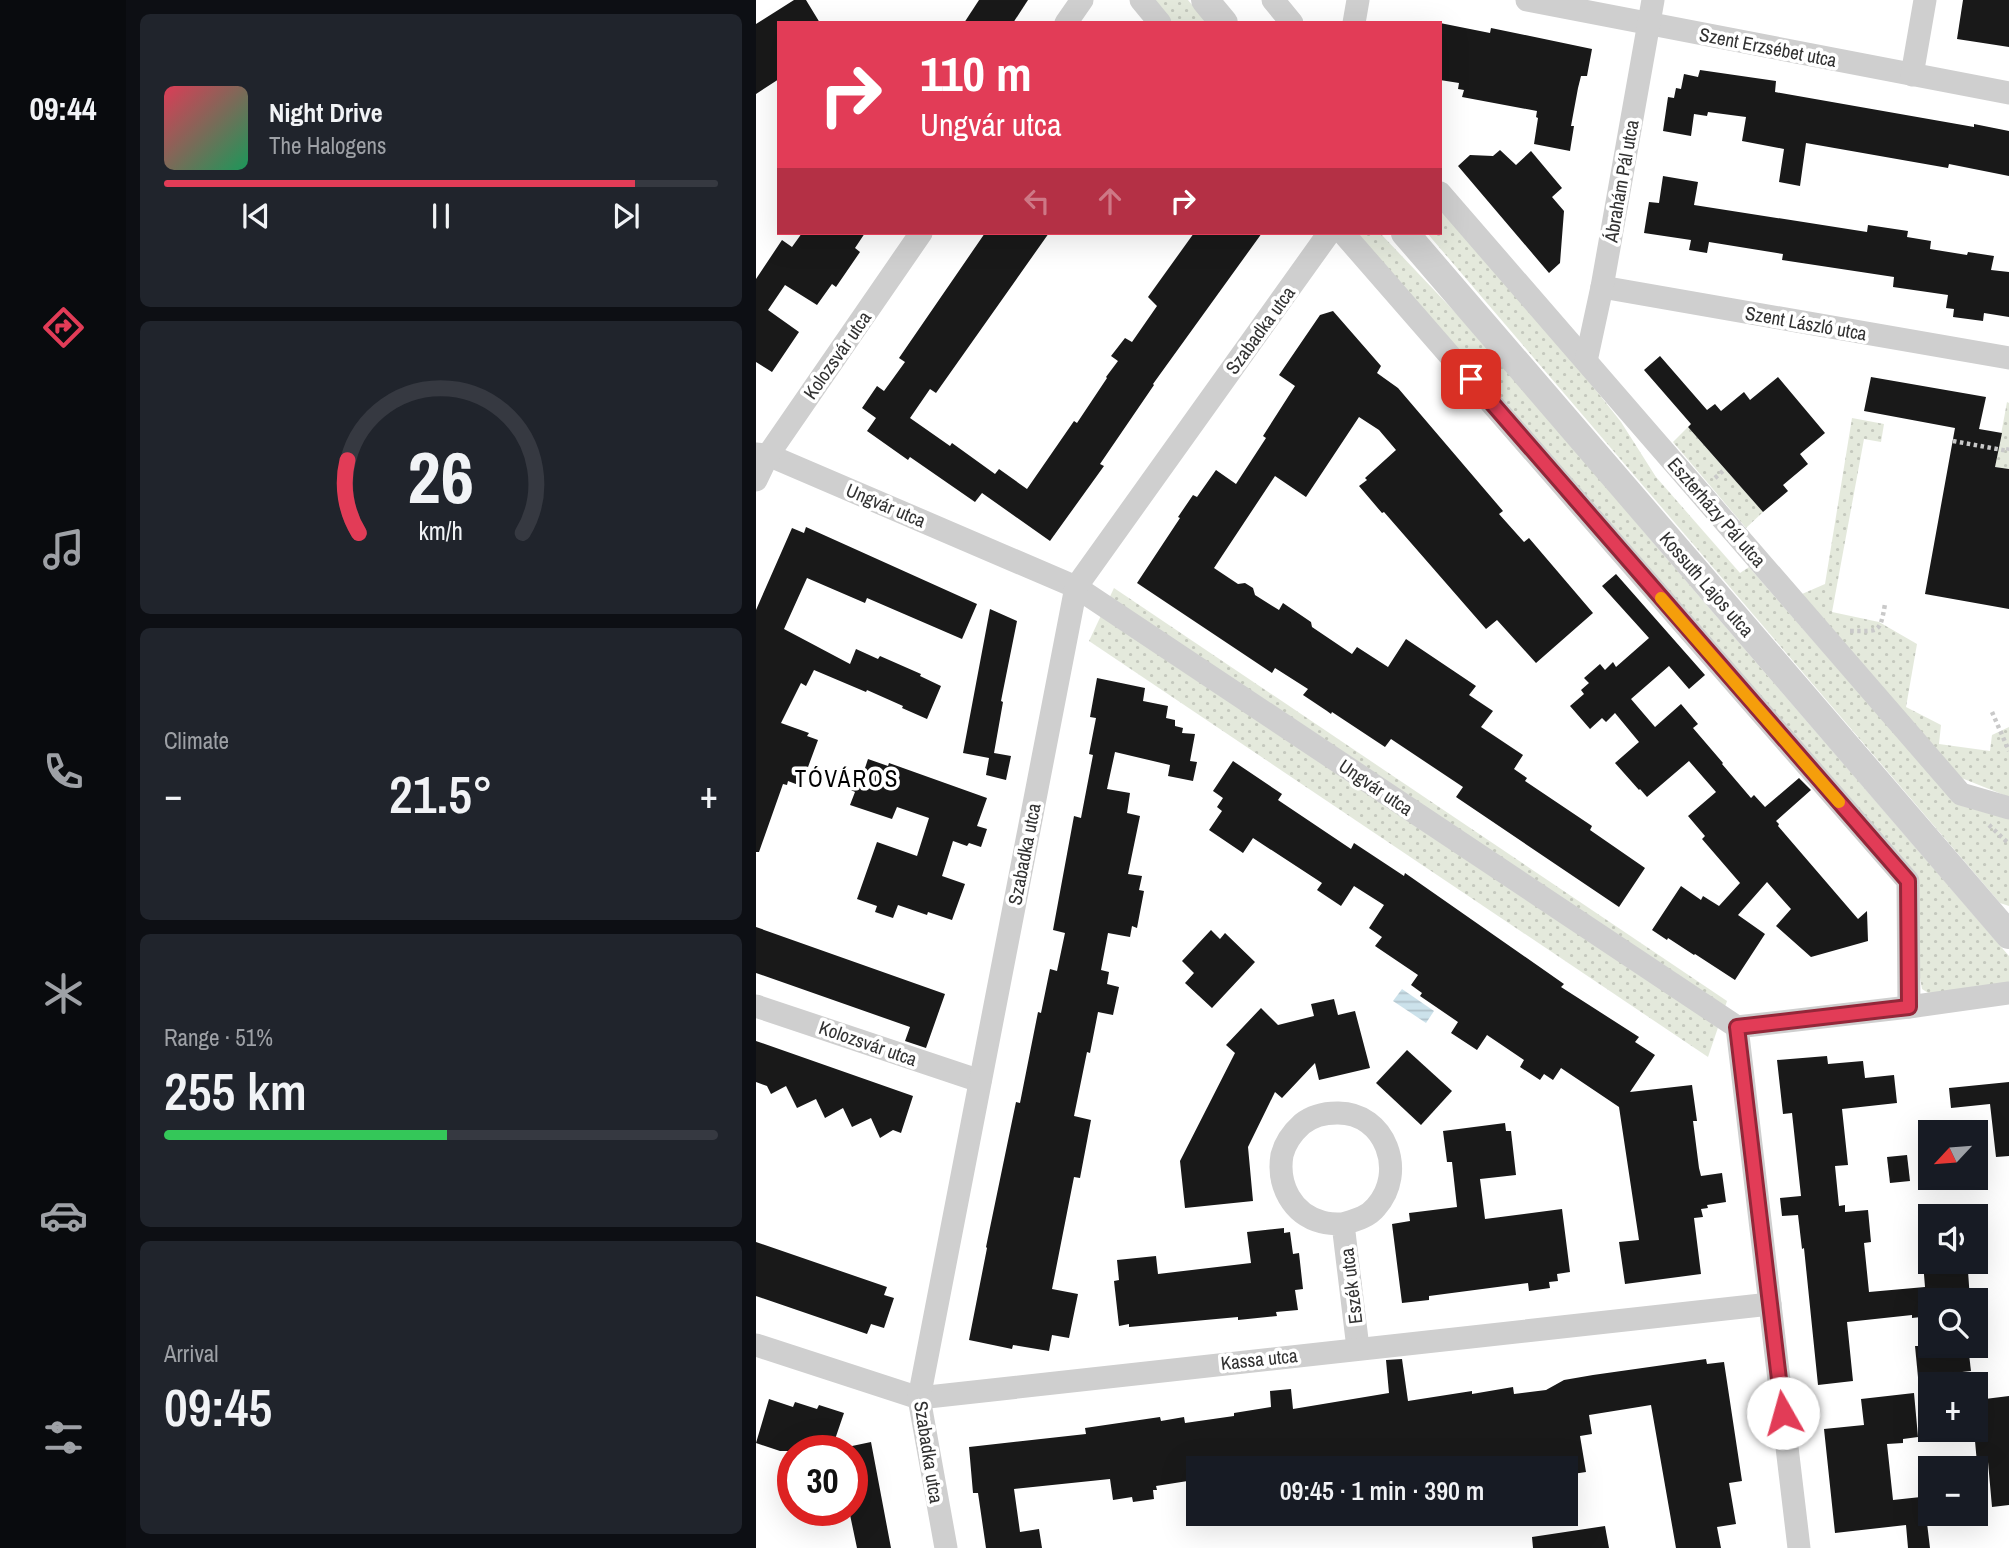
<!DOCTYPE html>
<meta charset="utf-8">
<style>
body{margin:0;font-family:"Archivo Narrow",sans-serif;background:#20242c;color:#f1f3f6;height:100vh;display:flex;flex-direction:column;font-size:26px;white-space:nowrap}
*{box-sizing:border-box;margin:0}
p{font-size:23px;color:#9ea1a6}
.icon{flex:none;width:38px;height:38px;fill:none;stroke:currentColor;stroke-width:2;stroke-linecap:round;stroke-linejoin:round}
.map{position:relative;flex:1;overflow:hidden}
.side{display:flex;flex-direction:column;gap:14px;padding:14px;background:#0d0f14;width:630px}
.side>*{flex:none}
.hud{position:absolute;left:21px;top:21px;width:665px;height:214px;border-radius:0px;box-shadow:0 7px 28px #0002;background:#e23c57;color:#fff;overflow:hidden}
.needle{width:46px;rotate:244deg}
.buttons{position:absolute;left:1162px;top:1120px;display:grid;gap:14px}
.buttons a{display:grid;place-items:center;width:70px;height:70px;border-radius:0px;background:#171b24;box-shadow:0 7px 28px #0002;font-size:35px}
.speed{position:absolute;left:21px;top:1435px;display:flex;gap:14px;font-size:35px;font-weight:700;text-align:center}
.speed>*{display:grid;place-content:center;width:91px;height:91px;border-radius:50%;background:#171b24;box-shadow:0 7px 28px #0002;line-height:1}
.speed .limit{border:10px solid #d22;background:#fff;color:#111}
.pin{position:absolute;display:grid;place-items:center;width:60px;height:60px;color:#fff;margin:-30px;border-radius:14px;box-shadow:0 4px 10px #0006}
.me{position:absolute;width:77px;margin:-38px;rotate:353deg;stroke-linejoin:round;filter:drop-shadow(0 0 5px #0008)}
.turn{display:flex;align-items:center;gap:24px;height:147px;padding:0 28px;font-size:32px}
.turn .icon{width:91px;height:91px;stroke-width:2.5}
.turn b{display:block;font-size:49px;line-height:60px}
.lanes{display:flex;align-items:center;height:66px;padding:0 28px;background:#0003;justify-content:center;gap:35px;direction:ltr}
.lanes .off{opacity:.35}
.big{font-size:52px;font-weight:600;line-height:1.1}
.side .widget{flex:1;display:flex;flex-direction:column;justify-content:center;gap:10px;min-width:0;padding:0 24px;border-radius:10px;background:#20242c}
.side .dial{align-items:center;gap:0}
.dial svg{height:182px;overflow:visible;fill:none;stroke:#363941;stroke-width:7;stroke-linecap:round;text-anchor:middle}
.dial text{fill:#f1f3f6;stroke:none}
.song{display:flex;align-items:center;gap:21px}
.cover{width:84px;height:84px;border-radius:10px;background:linear-gradient(135deg,hsl(350 70% 55%),hsl(150 70% 35%))}
.played{height:7px;border-radius:4px;background:linear-gradient(90deg,#e23c57 85%,#363941 85%)}
.keys{display:flex;justify-content:space-around;direction:ltr}
.heat{display:flex;justify-content:space-between;align-items:center;font-size:38px;direction:ltr}
.charge{height:10px;border-radius:5px;background:linear-gradient(90deg,#34c759 51%,#363941 0)}
.trip{position:absolute;left:430px;top:1456px;width:392px;height:70px;border-radius:0px;background:#171b24;box-shadow:0 7px 28px #0002;font-weight:600;line-height:70px;text-align:center}
main{display:flex;flex:1;min-height:0}
.dock{display:flex;flex-direction:column;width:126px;justify-content:space-around;align-items:center;background:#090b0e;color:#9ea1a6}
.dock .icon{width:49px;height:49px}
.dock .active{color:#e23c57}
.dock b{font-size:32px;color:#f1f3f6}
.map>svg:first-child{display:block}
.grass{fill:url(#grass-dots)}
.water{fill:url(#water-rules)}
.building{fill:#191919}
.lines{fill:none;stroke-linecap:round;stroke-linejoin:round}
.path{stroke:#c9c9c9;stroke-width:4.5;stroke-dasharray:3.5 3.5;stroke-linecap:butt}
.minor{stroke:#cfcfcf;stroke-width:23}
.tertiary{stroke:#cfcfcf;stroke-width:28}
.route-casing{stroke:#932739;stroke-width:18}
.route{stroke:#e23c57;stroke-width:12}
.slow{stroke:#f59e0b;stroke-width:12}
.labels{text-anchor:middle;dominant-baseline:central;stroke-width:7;stroke-linejoin:round;paint-order:stroke}
.street-label{font-size:19px;fill:#323232;stroke:#fff}
.quarter-label{font-size:23px;letter-spacing:2px;fill:#000;stroke:#fff}
</style>
<main>
<nav class="dock">
<b>09:44</b>
<svg class="icon active" aria-label="directions" viewBox="0 0 24 24"><path d="M12 3l9 9-9 9-9-9zM9 14v-3h6M13 9l2 2-2 2"/></svg>
<svg class="icon" aria-label="music" viewBox="0 0 24 24"><path d="M9 18V5l10-2v13"/><circle cx="6" cy="18" r="3"/><circle cx="16" cy="16" r="3"/></svg>
<svg class="icon" aria-label="phone" viewBox="0 0 24 24"><path d="M5 4h4l2 5-3 2q2 4 5 5l2-3 5 2v4C11 20 4 13 5 4z"/></svg>
<svg class="icon" aria-label="climate" viewBox="0 0 24 24"><path d="M12 3v18M4 7l16 10M4 17L20 7"/></svg>
<svg class="icon" aria-label="car" viewBox="0 0 24 24"><path d="M5 17H2v-5l4-1 3-4h7l3 4 3 1v5h-3M9 17h6M6 11h13"/><circle cx="7" cy="17" r="2"/><circle cx="17" cy="17" r="2"/></svg>
<svg class="icon" aria-label="filters" viewBox="0 0 24 24"><path d="M4 7h16M4 17h16"/><circle cx="9" cy="7" r="2"/><circle cx="15" cy="17" r="2"/></svg>
</nav>
<section class="side">
<div class="widget">
<div class="song"><i class="cover"></i><div><b>Night Drive</b><p>The Halogens</p></div></div>
<div class="played"></div>
<div class="keys"><svg class="icon" aria-label="previous" viewBox="0 0 24 24"><path d="M18 5L8 12l10 7zM5 5v14"/></svg><svg class="icon" aria-label="pause" viewBox="0 0 24 24"><path d="M8 5v14M16 5v14"/></svg><svg class="icon" aria-label="next" viewBox="0 0 24 24"><path d="M6 5l10 7-10 7zM19 5v14"/></svg></div>
</div>
<div class="widget dial"><svg viewBox="0 0 100 80">
<path d="M14 69A42 42 0 1 1 86 69"/>
<path d="M14 69A42 42 0 0 1 9 37" stroke="#e23c57"/>
<text x="50" y="56" font-size="32" font-weight="700">26</text>
<text x="50" y="72" font-size="11">km/h</text>
</svg></div>
<div class="widget"><p>Climate</p>
<div class="heat"><a>−</a><b class="big">21.5°</b><a>+</a></div>
</div>
<div class="widget"><p>Range · 51%</p><b class="big">255 km</b><div class="charge"></div></div>
<div class="widget"><p>Arrival</p><b class="big">09:45</b></div>
</section>
<div class="map">
<svg width="1253" height="1548" viewBox="0 0 1253 1548">
<defs>
<pattern id="grass-dots" width="8" height="8" patternUnits="userSpaceOnUse" patternTransform="scale(1.75)"><rect width="8" height="8" fill="#e4e9dc"/><path d="M2 2h.1M6 6h.1" fill="none" stroke="#c4c8bd" stroke-width="1.8" stroke-linecap="round"/></pattern>
<pattern id="water-rules" width="6" height="5" patternUnits="userSpaceOnUse" patternTransform="scale(1.75)"><rect width="6" height="5" fill="#cce2eb"/><path d="M0 2.5h6" fill="none" stroke="#b0c2ca"/></pattern>
</defs>
<rect width="100%" height="100%" fill="#fff"/>
<g class="grass">
<path d="M393 0H432L451 23H412Z"/>
<path d="M684 206 824 370 865 422 900 477 984 573 993 567 1187 789 1202 801 1253 819V906L1244 903 671 233H684Z"/>
<path d="M596 233H624L734 349 906 553 1253 956V999L1177 996 1166 989 1162 966 1155 870Z"/>
<path d="M1251 402 1253 403V469L1239 467Z"/>
<path d="M1096 418 1128 424 1125 442 1108 439 1076 612 1123 622 1161 644 1150 707 1185 725 1183 744 1234 751 1236 735 1253 727V797L1203 777 1046 594 1069 584Z"/>
<path d="M932 427 1007 512 990 528 917 442Z"/>
<path d="M358 588 971 1001 952 1057 333 641Z"/>
</g>
<path class="water" d="M646 989 678 1011 670 1023 637 1001Z"/>
<g class="building">
<path d="M38 0H50L64 23H23V79L0 94V24Z"/>
<path d="M223 0H272L257 23H208Z"/>
<path d="M1207 0H1253V47L1201 39Z"/>
<path d="M684 23 734 33 735 28 836 49 831 76H825L822 88 815 126H818L814 151 778 144 782 118 780 117 781 111 706 97 708 90 702 89 703 83 684 80Z"/>
<path d="M944 70 1020 81 1019 92 1218 127V124L1253 131V176L1193 164 1192 168 1050 143 1044 186 1023 182 1028 149 986 141 990 117 952 112 951 116 938 114 935 136 907 131 912 97 918 98 920 88 925 89 928 74 942 77Z"/>
<path d="M744 150 760 165 775 151 806 188 796 197 808 211 804 263 793 273 702 166 714 155 737 156Z"/>
<path d="M907 176 942 182 938 205 1111 232 1112 225 1152 231 1151 237 1175 241 1174 249 1211 255 1212 252 1238 256 1235 270 1253 272V317L1228 313 1227 321 1197 317 1198 309 1190 308 1192 295 1137 287 1138 277 1026 260 1027 254 953 242 951 253 933 250 935 240 888 233 893 202 903 203Z"/>
<path d="M46 233H109L99 248 104 252 80 287 76 284 61 305 29 285 12 310 43 332 16 372 0 362V279L26 240 36 247Z"/>
<path d="M229 233H293L180 393 174 389 154 418 194 446 196 443 239 474 243 469 271 489 318 421 321 423 351 378 350 377 362 361 355 356 369 338 376 342 401 306 392 297 438 233H506L397 384 398 385 344 464 348 466 294 541 226 493 219 502 154 457 152 460 111 431 120 418 106 408 121 386 128 391 149 362 143 358Z"/>
<path d="M577 311 625 366 621 373 642 388 747 511 743 514 768 542 773 538 837 613 780 663 741 620 730 629 628 512 626 513 603 486 611 480 609 478 640 450 623 430 603 417 550 497 519 476 458 568 482 584 489 583 497 588 499 595 523 610 527 603 555 622 556 627 596 654 601 647 632 667 650 639 720 686 713 695 737 711 725 727 767 755 758 769 771 778 769 781 836 826 834 830 889 868 863 907 700 797 707 787 635 739 629 747 576 712 575 714 571 711 547 695 552 689 519 668 516 673 381 583 424 518 422 517 437 495 441 497 460 470 480 484 510 438 507 436 539 386 523 375 564 315Z"/>
<path d="M904 356 951 410 959 404 965 411 988 392 994 400 1022 377 1069 433 1044 454 1052 464 1027 485 1032 491 1007 512 932 427 935 424 888 370Z"/>
<path d="M1115 377 1230 397 1223 429 1246 433 1239 467 1253 469V609L1169 594 1199 428 1108 411Z"/>
<path d="M50 527 221 604 206 639 111 598 109 603 51 578 28 629 94 664 100 649 122 659 124 656 165 674 164 676 185 686 171 719 146 708 147 706 111 690 110 692 58 670 50 686 45 683 25 723 53 733 51 736 62 740 45 786 32 781 31 785 27 784 3 852H0V610L36 528 48 533Z"/>
<path d="M860 574 949 675 933 689 913 666 875 699 899 727 925 704 942 724 937 728 967 763 966 764 995 798 998 795 1009 807 1043 778 1055 790 1020 821 1023 824 1022 826 1102 919 1111 911 1112 941 1055 957 1020 926 1035 909 1011 882 982 915 1009 934 979 980 939 954 938 955 912 938 911 940 896 930 925 886 945 900 947 896 963 906 984 883 946 839 949 836 932 816 960 792 933 761 891 797 884 789 883 790 859 763 883 742 859 713 850 722 846 718 834 729 814 706 828 694 825 690 833 683 828 678 844 664 849 670 857 662 860 667 893 638 846 586Z"/>
<path d="M234 609 261 621 245 701 247 702 238 753 255 756 250 780 230 775 233 758 207 753Z"/>
<path d="M341 678 389 688 387 701 412 706 410 718 419 720V726L427 728 426 733 439 734 434 761 441 762 437 781 412 776 414 765 359 752 351 789 374 793 371 813 384 816 372 874 386 876 383 890 388 891 381 928 376 926 374 937 352 933 345 970 353 972 351 984 363 987 357 1015 342 1012 334 1053 331 1052 318 1116 335 1120 324 1178 318 1177 296 1289 322 1294 313 1338 296 1335 293 1351 257 1345 256 1349 213 1340 231 1248 230 1247 260 1102 264 1103 282 1012 285 1013 294 969 301 971 309 933 297 930 318 816 325 818 337 755 333 754 340 718 334 717Z"/>
<path d="M112 759 132 766 133 763 231 798 221 826 231 829 225 847 213 843 211 846 197 841 186 876 209 884 196 920 172 912 171 915 142 905 137 918 119 912 121 906 101 899 121 842 161 856 173 818 141 807 136 819 94 805 99 792 95 790 102 769 108 771Z"/>
<path d="M477 761 526 794 522 800 595 849 598 843 648 876 649 873 808 984 805 987 883 1037 879 1042 899 1055 874 1092 936 1085 941 1121H937L943 1168 945 1176 966 1173 970 1202 951 1205 952 1208 945 1209 947 1217 938 1218 945 1274 869 1284 863 1242 883 1240 863 1107 805 1068 797 1080 788 1074 784 1080 764 1067 768 1060 731 1035 721 1050 695 1033 702 1022 664 996 666 993 655 985 662 975 619 946 626 937 613 928 628 905 598 886 585 906 561 890 566 883 497 838 487 853 453 830 466 811 461 807 467 798 457 791Z"/>
<path d="M0 927 189 994 170 1048 149 1041 154 1027 0 973Z"/>
<path d="M455 930 464 939 469 933 499 962 456 1008 429 983 438 973 426 961Z"/>
<path d="M578 999 582 1015 599 1011 614 1068 563 1080 559 1063 526 1098 519 1092 492 1147 497 1201 429 1208 424 1161 479 1053 470 1045 505 1008 522 1025 558 1016 555 1004Z"/>
<path d="M0 1041 157 1096 145 1133 137 1130 124 1138 115 1118 96 1127 87 1108 69 1118 60 1099 41 1108 30 1086 15 1094 11 1086 0 1082Z"/>
<path d="M651 1050 696 1091 665 1125 620 1083Z"/>
<path d="M1071 1056 1072 1064 1107 1061 1109 1078 1138 1075 1141 1103 1086 1109 1092 1165 1079 1166 1083 1206 1089 1205V1212L1112 1210 1115 1242 1108 1243 1113 1292 1169 1287 1167 1262H1198L1199 1272 1212 1271 1214 1300H1174V1316L1156 1318V1315L1091 1322 1097 1381 1062 1385 1048 1248 1046 1249 1042 1215 1026 1216 1024 1198 1045 1196 1036 1113 1027 1114 1021 1060Z"/>
<path d="M1253 1082V1156L1240 1157 1234 1104 1195 1108 1193 1088Z"/>
<path d="M749 1123 750 1131H755L760 1175 724 1179 729 1219 806 1209 814 1272 801 1274 802 1281 793 1282 794 1288 773 1291 772 1283 673 1296V1300L646 1303 636 1224 654 1221 653 1213 701 1207 696 1162H691L687 1131Z"/>
<path d="M1151 1155 1154 1181 1134 1183 1131 1157Z"/>
<path d="M528 1228V1233L534 1232 537 1254 543 1253 547 1289 539 1290 542 1310 520 1312 521 1316 482 1320V1317L373 1327V1324L363 1326 358 1281 363 1280 361 1260 400 1256 402 1274 495 1263 491 1232Z"/>
<path d="M0 1242 131 1287 128 1295 138 1298 128 1328 115 1324 111 1334 0 1296Z"/>
<path d="M1159 1346H1212L1215 1371 1162 1377Z"/>
<path d="M646 1359 652 1401 716 1391V1394L757 1387 758 1394 790 1390 808 1380 837 1375 950 1359 951 1364 968 1362 986 1481 973 1483 980 1524 961 1527 965 1548H920L895 1405 833 1415 836 1434 824 1436 830 1472 810 1475V1468H802L800 1459 742 1468H694L693 1459 650 1466V1468H443V1475H437L438 1480 400 1486 401 1490H397L398 1499 377 1502 376 1497 357 1500 354 1479 258 1489 264 1532 283 1529 286 1548H230L222 1493H217L213 1447 330 1434 329 1428 404 1417 405 1421 428 1417 429 1423 478 1416V1413L515 1407 514 1391 535 1389 537 1409 633 1393 630 1360Z"/>
<path d="M1158 1393 1162 1437 1147 1439V1443L1131 1444 1137 1500 1174 1496V1523H1171L1174 1548H1152L1150 1525 1079 1533 1068 1429 1108 1425 1105 1399Z"/>
<path d="M1253 1396V1505L1236 1507 1232 1462 1221 1463 1218 1430H1220V1415L1230 1414 1229 1399Z"/>
<path d="M13 1399 37 1407 39 1402 61 1409 63 1405 88 1413 75 1451H24L0 1443Z"/>
<path d="M115 1442 135 1548H101L93 1510H96V1446Z"/>
<path d="M849 1526 853 1548H777L776 1537Z"/>
</g>
<g class="lines">
<g class="path">
<path d="M1197 441 1252 451 1253 445"/>
<path d="M959 478 969 469"/>
<path d="M1094 631C1123 631 1124 634 1129 604"/>
<path d="M1236 712 1253 751"/>
<path d="M1233 825 1253 844"/>
</g>
<g class="minor">
<path d="M385 0 404 23"/>
<path d="M517 0 536 23"/>
<path d="M771 0 1253 93"/>
<path d="M310 23 326 0"/>
<path d="M598 23 602 0"/>
<path d="M1156 75 1169 0"/>
<path d="M684 193 1205 794 1253 808"/>
<path d="M587 233 1152 881 1153 1007"/>
<path d="M846 287 1253 358"/>
<path d="M830 361 846 287 897 0"/>
<path d="M0 454 12 455 320 587 981 1027 1153 1007 1253 993"/>
<path d="M0 480 12 455 165 233"/>
<path d="M0 1006 224 1081"/>
<path d="M981 1027 1043 1548"/>
<path d="M587 1224C581 1224 573 1224 566 1222 536 1214 521 1185 526 1155 529 1143 536 1133 546 1124 556 1116 568 1113 581 1113 630 1112 651 1173 620 1207 612 1217 600 1220 587 1224L602 1348"/>
<path d="M0 1345 163 1398 1014 1304"/>
<path d="M190 1548 163 1398 320 587 573 233"/>
</g>
<g class="tertiary">
<path d="M449 0 468 23"/>
<path d="M649 233 1253 935"/>
</g>
</g>
<g class="lines">
<g class="route-casing">
<path id="route" d="M715 379 1152 881 1153 1007 981 1027 1027 1413"/>
</g>
<use href="#route" class="route"/>
<path class="slow" d="M905 598 1083 802"/>
</g>
<g class="labels">
<g class="street-label">
<text transform="translate(1012 47) rotate(11)">Szent Erzsébet utca</text>
<text transform="translate(865 181) rotate(-80)">Ábrahám Pál utca</text>
<text transform="translate(1050 323) rotate(10)">Szent László utca</text>
<text transform="translate(504 330) rotate(-54)">Szabadka utca</text>
<text transform="translate(81 355) rotate(-55)">Kolozsvár utca</text>
<text transform="translate(130 505) rotate(23)">Ungvár utca</text>
<text transform="translate(961 512) rotate(49)">Eszterházy Pál utca</text>
<text transform="translate(951 584) rotate(49)">Kossuth Lajos utca</text>
<text transform="translate(620 787) rotate(34)">Ungvár utca</text>
<text transform="translate(268 854) rotate(-79)">Szabadka utca</text>
<text transform="translate(112 1043) rotate(19)">Kolozsvár utca</text>
<text transform="translate(595 1286) rotate(-97)">Eszék utca</text>
<text transform="translate(503 1359) rotate(-6)">Kassa utca</text>
<text transform="translate(173 1452) rotate(81)">Szabadka utca</text>
</g>
<g class="quarter-label">
<text x="91" y="778">TÓVÁROS</text>
</g>
</g>
</svg>
<div class="buttons">
<a><svg class="needle" viewBox="-14 -14 28 28"><path d="M0-13l5 13h-10z" fill="#e53935"/><path d="M0 13l5-13h-10z" fill="#9ea1a6"/></svg></a>
<a><svg class="icon" aria-label="sound" viewBox="0 0 24 24"><path d="M4 9h4l5-4v14l-5-4H4zM17 9q2 3 0 6"/></svg></a>
<a><svg class="icon" aria-label="search" viewBox="0 0 24 24"><circle cx="10" cy="10" r="6"/><path d="M15 15l6 6"/></svg></a>
<a>+</a>
<a>−</a>
</div>
<div class="speed"><div class="limit">30</div></div>
<div class="pin" style="left:715px;top:379px;background:#d93025"><svg class="icon" aria-label="arrive" viewBox="0 0 24 24"><path d="M6 21V4h12l-3 4 3 4H6"/></svg></div>
<svg class="me" style="left:1027px;top:1413px" viewBox="-20 -20 40 40"><circle r="19" fill="#fff"/><path d="M0-13L10 11 0 6-10 11z" fill="#e23c57"/></svg>
<div class="trip">09:45 · 1 min · 390 m</div>
<div class="hud">
<div class="turn"><svg class="icon" aria-label="right" viewBox="0 0 24 24"><path d="M7 20v-9h11M14 6l5 5-5 5"/></svg><div><b>110 m</b>Ungvár utca</div></div>
<div class="lanes"><svg class="icon off" aria-label="left" viewBox="0 0 24 24"><path d="M17 20v-9H6M10 6l-5 5 5 5"/></svg><svg class="icon off" aria-label="ahead" viewBox="0 0 24 24"><path d="M12 20V5M6 11l6-6 6 6"/></svg><svg class="icon" aria-label="right" viewBox="0 0 24 24"><path d="M7 20v-9h11M14 6l5 5-5 5"/></svg></div>
</div>
</div>
</main>
